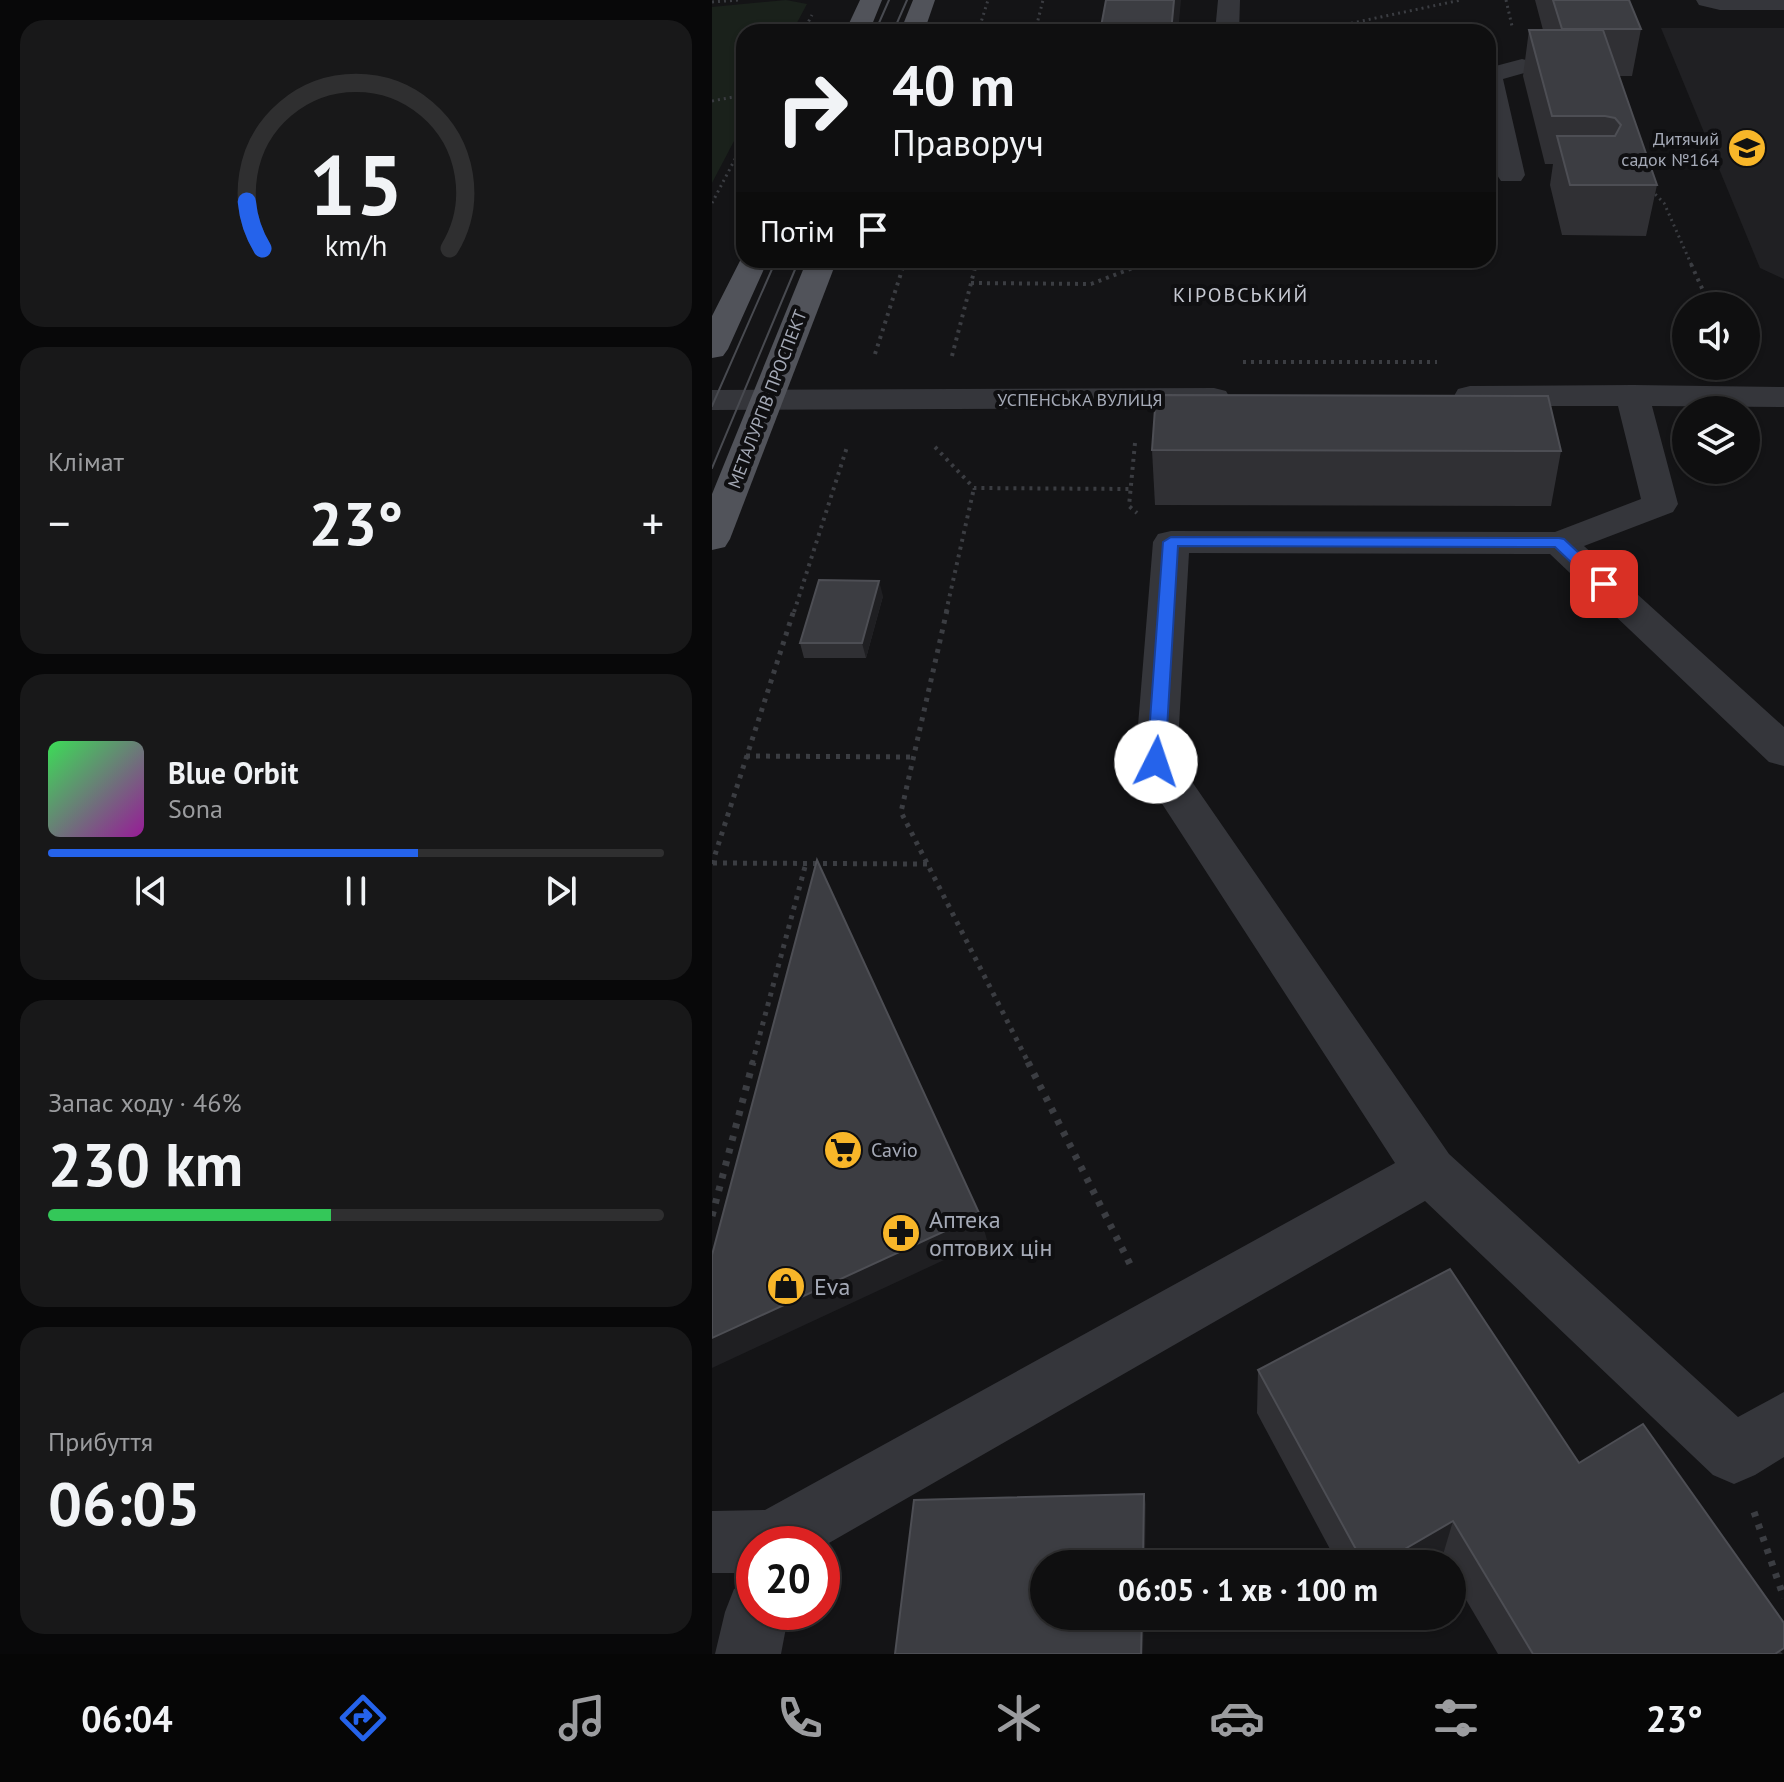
<!DOCTYPE html>
<html lang="uk">
<meta charset="utf-8">
<style>
body{margin:0;font-family:"PT Sans",sans-serif;background:#181819;color:#f1f3f6;height:100vh;display:flex;flex-direction:column;font-size:30px;white-space:nowrap}
*{box-sizing:border-box;margin:0}
p{font-size:26px;color:#9b9c9f}
.icon{flex:none;width:44px;height:44px;fill:none;stroke:currentColor;stroke-width:2;stroke-linecap:round;stroke-linejoin:round}
.map{position:relative;flex:1;overflow:hidden}
.details{display:flex;flex-direction:column;gap:20px;padding:20px;background:#080809;width:712px}
.details>*{flex:none}
.guide{position:absolute;left:24px;top:24px;width:760px;height:244px;border-radius:24px;box-shadow:0 2px 6px #0004,0 0 0 2px #2f2f30;background:#0f0f10;color:#f1f3f6;overflow:hidden}
.tools{position:absolute;left:960px;top:292px;display:grid;gap:16px}
.tools a{display:grid;place-items:center;width:88px;height:88px;border-radius:50%;background:#0f0f10;box-shadow:0 2px 6px #0004,0 0 0 2px #2f2f30;font-size:40px}
.speed{position:absolute;left:24px;top:1526px;display:flex;gap:16px;font-size:40px;font-weight:700;text-align:center}
.speed>*{display:grid;place-content:center;width:104px;height:104px;border-radius:50%;background:#0f0f10;box-shadow:0 2px 6px #0004,0 0 0 2px #2f2f30;line-height:1}
.speed .limit{border:12px solid #d22;background:#fff;color:#111}
.pin{position:absolute;display:grid;place-items:center;width:68px;height:68px;color:#fff;margin:-34px;border-radius:16px;box-shadow:0 4px 12px #0006}
.me{position:absolute;width:88px;margin:-44px;rotate:4deg;stroke-linejoin:round;filter:drop-shadow(0 0 6px #0008)}
.turn{display:flex;align-items:center;gap:28px;height:168px;padding:0 24px;font-size:36px}
.turn .icon{width:104px;height:104px;stroke-width:2.5}
.turn b{display:block;font-size:56px;line-height:68px}
.then{display:flex;align-items:center;height:76px;padding:0 24px;background:#0003;gap:16px;font-size:30px}
.big{font-size:60px;font-weight:600;line-height:1.1}
.details .tile{flex:1;display:flex;flex-direction:column;justify-content:center;gap:12px;min-width:0;padding:0 28px;border-radius:24px;background:#181819}
.details .dial{align-items:center;gap:0}
.dial svg{height:208px;overflow:visible;fill:none;stroke:#2f2f30;stroke-width:7;stroke-linecap:round;text-anchor:middle}
.dial text{fill:#f1f3f6;stroke:none}
.song{display:flex;align-items:center;gap:24px}
.cover{width:96px;height:96px;border-radius:12px;background:linear-gradient(135deg,hsl(130 70% 55%),hsl(300 70% 35%))}
.played{height:8px;border-radius:4px;background:linear-gradient(90deg,#2563eb 60%,#2f2f30 60%)}
.keys{display:flex;justify-content:space-around;direction:ltr}
.heat{display:flex;justify-content:space-between;align-items:center;font-size:44px;direction:ltr}
.charge{height:12px;border-radius:6px;background:linear-gradient(90deg,#34c759 46%,#2f2f30 0)}
.trip{position:absolute;left:318px;top:1550px;width:436px;height:80px;border-radius:40px;background:#0f0f10;box-shadow:0 2px 6px #0004,0 0 0 2px #2f2f30;font-weight:600;line-height:80px;text-align:center}
.tab-bar{display:flex;height:128px;justify-content:space-around;align-items:center;background:#060606;color:#9b9c9f}
.tab-bar .icon{width:56px;height:56px}
.tab-bar .active{color:#2563eb}
.tab-bar b{font-size:36px;color:#f1f3f6}
main{display:flex;flex:1;min-height:0}
.map>svg:first-child{display:block}
.built{fill:#202023}
.green{fill:#1a211b}
.lines{fill:none;stroke-linecap:round;stroke-linejoin:round}
.path-far3{stroke:#3b3d42;stroke-width:3;stroke-dasharray:2 4;stroke-linecap:butt}
.path-far2{stroke:#3b3d42;stroke-width:4;stroke-dasharray:3 5;stroke-linecap:butt}
.path-far1{stroke:#3b3d42;stroke-width:5;stroke-dasharray:4 6;stroke-linecap:butt}
.path{stroke:#3b3d42;stroke-width:7;stroke-dasharray:5 8;stroke-linecap:butt}
.minor{fill:#35363b;fill-rule:evenodd}
.major{fill:#51535a;fill-rule:evenodd}
.tram{stroke:#484a50;stroke-width:2}
.wall{fill:#303034}
.shaded-wall{fill:#1f1f22}
.building{fill:#3c3d42;stroke:#4d4e54;stroke-width:2}
.route{fill:#2563eb;stroke:#184099;stroke-width:2}
.labels{text-anchor:middle;dominant-baseline:central;stroke-width:8;stroke-linejoin:round;paint-order:stroke}
.far-poi-label{font-size:18px;fill:#a5aab7;stroke:#0f0f11;text-anchor:end}
.far-street-label{font-size:18px;fill:#a5aab7;stroke:#0f0f11}
.far-quarter-label{font-size:20px;letter-spacing:2px;fill:#c6c9d2;stroke:#0f0f11}
.poi-label{font-size:20px;fill:#a5aab7;stroke:#0f0f11;text-anchor:start}
.near-poi-label{font-size:24px;fill:#a5aab7;stroke:#0f0f11;text-anchor:start}
</style>
<main>
<section class="details">
<div class="tile dial"><svg viewBox="0 0 100 80">
<path d="M14 69A42 42 0 1 1 86 69"/>
<path d="M14 69A42 42 0 0 1 8 51" stroke="#2563eb"/>
<text x="50" y="56" font-size="32" font-weight="700">15</text>
<text x="50" y="72" font-size="11">km/h</text>
</svg></div>
<div class="tile"><p>Клімат</p>
<div class="heat"><a>−</a><b class="big">23°</b><a>+</a></div>
</div>
<div class="tile">
<div class="song"><i class="cover"></i><div><b>Blue Orbit</b><p>Sona</p></div></div>
<div class="played"></div>
<div class="keys"><svg class="icon" aria-label="previous" viewBox="0 0 24 24"><path d="M18 5L8 12l10 7zM5 5v14"/></svg><svg class="icon" aria-label="pause" viewBox="0 0 24 24"><path d="M8 5v14M16 5v14"/></svg><svg class="icon" aria-label="next" viewBox="0 0 24 24"><path d="M6 5l10 7-10 7zM19 5v14"/></svg></div>
</div>
<div class="tile"><p>Запас ходу · 46%</p><b class="big">230 km</b><div class="charge"></div></div>
<div class="tile"><p>Прибуття</p><b class="big">06:05</b></div>
</section>
<div class="map">
<svg width="1072" height="1654" viewBox="0 0 1072 1654">
<rect width="100%" height="100%" fill="#141416"/>
<path class="built" d="M949 28H1072V279L1048 268Z"/>
<path class="green" d="M74 0 95 4 80 32H32V122L0 183V7Z"/>
<g class="lines">
<g class="path-far3">
<path d="M794 0 800 26"/>
<path d="M0 2 27 0"/>
<path d="M91 32 100 15"/>
<path d="M266 32 276 0"/>
<path d="M323 32 331 0"/>
<path d="M598 32 749 0"/>
<path d="M0 101 32 95"/>
<path d="M939 190 952 203 980 266"/>
<path d="M0 203 32 142"/>
<path d="M191 266 193 260"/>
<path d="M263 266 265 260"/>
<path d="M426 266 441 260"/>
</g>
<g class="path-far2">
<path d="M979 264 998 306"/>
<path d="M259 283 379 284 431 264"/>
<path d="M163 354 192 264"/>
<path d="M240 356 264 264"/>
<path d="M531 362H725"/>
<path d="M423 443 417 506 425 513"/>
<path d="M223 447 262 488 418 489"/>
<path d="M82 612 135 447"/>
<path d="M234 612 262 488"/>
</g>
<g class="path-far1">
<path d="M235 610 189 812 317 1064"/>
<path d="M34 756 201 757"/>
<path d="M1 863 216 864"/>
<path d="M0 864 82 610"/>
<path d="M40 1064 94 863"/>
</g>
<g class="path">
<path d="M316 1062 421 1270"/>
<path d="M0 1216 41 1062"/>
<path d="M1042 1512 1072 1598"/>
</g>
<g class="minor">
<path d="M506 0H528L527 32H503Z"/>
<path d="M984 0H1072V10H1008L987 5Z"/>
<path d="M810 59 819 61 822 66 819 71 791 79 813 175 809 181H789L785 175 776 127V68Z"/>
<path d="M921 385 1072 387V407L940 406 966 504 961 512 872 546 1072 727V766L1057 762 838 554 477 553 465 760 737 1154 1026 1417 1072 1392V1457L1043 1475 1022 1484 1001 1475 713 1201 110 1547V1544H42V1573H0V1511L53 1510 683 1163 423 762 441 542 446 534 459 531 843 532 929 499 906 406H758L746 403 742 396 746 389 758 386Z"/>
<path d="M502 388 514 391 518 398 514 405 502 408 0 410V390Z"/>
<path d="M42 1581V1612H77L69 1654H3L13 1612 22 1589Z"/>
</g>
<g class="major">
<path d="M148 0H170L157 32H133Z"/>
<path d="M201 0H223L212 32H188Z"/>
<path d="M32 253V260H56L16 349 11 356 0 358V316Z"/>
<path d="M95 260H125L18 539 13 547 0 550V494Z"/>
</g>
<g class="tram">
<path d="M163 32 177 0"/>
<path d="M181 32 195 0"/>
<path d="M0 406 64 260"/>
<path d="M0 468 87 260"/>
</g>
</g>
<g class="wall">
<path d="M823 0H917L929 29 920 76H907L945 185 934 236 850 235 838 185 841 164H833L811 76 817 30H831Z"/>
<path d="M440 450 849 451 839 506 443 505Z"/>
<path d="M171 596 154 658H92L88 643Z"/>
<path d="M546 1370 867 1463 1071 1654H786L740 1576V1564H733L730 1558 720 1564H626L545 1413Z"/>
</g>
<g class="shaded-wall">
<path d="M462 0H469L466 32H459Z"/>
<path d="M167 581 171 596 154 658 150 643Z"/>
<path d="M268 1215 275 1240 0 1368V1338Z"/>
<path d="M432 1494 434 1504 433 1564H431Z"/>
<path d="M741 1521 730 1558 720 1564H667Z"/>
<path d="M430 1616H432L431 1654H429Z"/>
</g>
<g class="building">
<path d="M394 0H462L459 32H388Z"/>
<path d="M841 0H917L929 29H850Z"/>
<path d="M817 30H891L945 185H858L845 136H903L909 125 903 118 893 116H840Z"/>
<path d="M444 395 836 396 849 451 440 450Z"/>
<path d="M107 580 167 581 150 643H88Z"/>
<path d="M105 860 268 1215 0 1338V1255Z"/>
<path d="M738 1269 867 1463 931 1424 1072 1623V1648L1063 1654H821L741 1521 667 1564H652L546 1370Z"/>
<path d="M432 1494 431 1564H332V1616H430L429 1654H183L202 1500Z"/>
</g>
<path class="route" d="M459 537 847 538 852 539 900 584 898 588H886L843 547 466 546 453 762 444 768 435 762 451 542Z"/>
<defs>
<g id="school-disc" transform="scale(2)"><circle r="9.5" fill="#f8b629" stroke="#0f0f11"/><path d="M0-5L7-2L0 1L-7-2ZM-4 1L0 2.5L4 1V4Q0 6-4 4Z" fill="#111"/></g>
<g id="supermarket-disc" transform="scale(2)"><circle r="9.5" fill="#f8b629" stroke="#0f0f11"/><path d="M-6-5.5h2.5l.6 2H6L4.5 2H-2.5L-4.4-4H-6ZM-1.5 3.2a1.3 1.3 0 1 0 .1 0ZM3 3.2a1.3 1.3 0 1 0 .1 0Z" fill="#111"/></g>
<g id="pharmacy-disc" transform="scale(2)"><circle r="9.5" fill="#f8b629" stroke="#0f0f11"/><path d="M-2-6h4v4h4v4h-4v4h-4v-4h-4v-4h4Z" fill="#111"/></g>
<g id="shop-disc" transform="scale(2)"><circle r="9.5" fill="#f8b629" stroke="#0f0f11"/><path d="M-5-2.5h2.3a2.7 3.5 0 0 1 5.4 0H5L5.5 6h-11ZM-1.5-2.5h3a1.5 2.3 0 0 0-3 0Z" fill="#111"/></g>
</defs>
<g fill-rule="evenodd">
<use href="#school-disc" x="1035" y="148"/>
<use href="#supermarket-disc" x="131" y="1150"/>
<use href="#pharmacy-disc" x="189" y="1233"/>
<use href="#shop-disc" x="74" y="1286"/>
</g>
<g class="labels">
<g class="far-poi-label">
<text x="1007" y="138">Дитячий<tspan x="1007" dy="21">садок №164</tspan></text>
</g>
<g class="far-street-label">
<text transform="translate(55 399) rotate(-69)">МЕТАЛУРГІВ ПРОСПЕКТ</text>
<text x="368" y="399">УСПЕНСЬКА ВУЛИЦЯ</text>
</g>
<g class="far-quarter-label">
<text x="529" y="295">КІРОВСЬКИЙ</text>
</g>
<g class="poi-label">
<text x="159" y="1150">Cavio</text>
</g>
<g class="near-poi-label">
<text x="217" y="1219">Аптека<tspan x="217" dy="28">оптових цін</tspan></text>
<text x="102" y="1286">Eva</text>
</g>
</g>
</svg>
<div class="tools">
<a><svg class="icon" aria-label="sound" viewBox="0 0 24 24"><path d="M4 9h4l5-4v14l-5-4H4zM17 9q2 3 0 6"/></svg></a>
<a><svg class="icon" aria-label="layers" viewBox="0 0 24 24"><path d="M12 4l9 5-9 5-9-5zM3 14l9 5 9-5"/></svg></a>
</div>
<div class="speed"><div class="limit">20</div></div>
<div class="pin" style="left:892px;top:584px;background:#d93025"><svg class="icon" aria-label="arrive" viewBox="0 0 24 24"><path d="M6 21V4h12l-3 4 3 4H6"/></svg></div>
<svg class="me" style="left:444px;top:762px" viewBox="-20 -20 40 40"><circle r="19" fill="#fff"/><path d="M0-13L10 11 0 6-10 11z" fill="#2563eb"/></svg>
<div class="trip">06:05 · 1 хв · 100 m</div>
<div class="guide">
<div class="turn"><svg class="icon" aria-label="right" viewBox="0 0 24 24"><path d="M7 20v-9h11M14 6l5 5-5 5"/></svg><div><b>40 m</b>Праворуч</div></div>
<div class="then">Потім<svg class="icon" aria-label="arrive" viewBox="0 0 24 24"><path d="M6 21V4h12l-3 4 3 4H6"/></svg></div>
</div>
</div>
</main>
<nav class="tab-bar">
<b>06:04</b>
<svg class="icon active" aria-label="directions" viewBox="0 0 24 24"><path d="M12 3l9 9-9 9-9-9zM9 14v-3h6M13 9l2 2-2 2"/></svg>
<svg class="icon" aria-label="music" viewBox="0 0 24 24"><path d="M9 18V5l10-2v13"/><circle cx="6" cy="18" r="3"/><circle cx="16" cy="16" r="3"/></svg>
<svg class="icon" aria-label="phone" viewBox="0 0 24 24"><path d="M5 4h4l2 5-3 2q2 4 5 5l2-3 5 2v4C11 20 4 13 5 4z"/></svg>
<svg class="icon" aria-label="climate" viewBox="0 0 24 24"><path d="M12 3v18M4 7l16 10M4 17L20 7"/></svg>
<svg class="icon" aria-label="car" viewBox="0 0 24 24"><path d="M5 17H2v-5l4-1 3-4h7l3 4 3 1v5h-3M9 17h6M6 11h13"/><circle cx="7" cy="17" r="2"/><circle cx="17" cy="17" r="2"/></svg>
<svg class="icon" aria-label="filters" viewBox="0 0 24 24"><path d="M4 7h16M4 17h16"/><circle cx="9" cy="7" r="2"/><circle cx="15" cy="17" r="2"/></svg>
<b>23°</b>
</nav>
